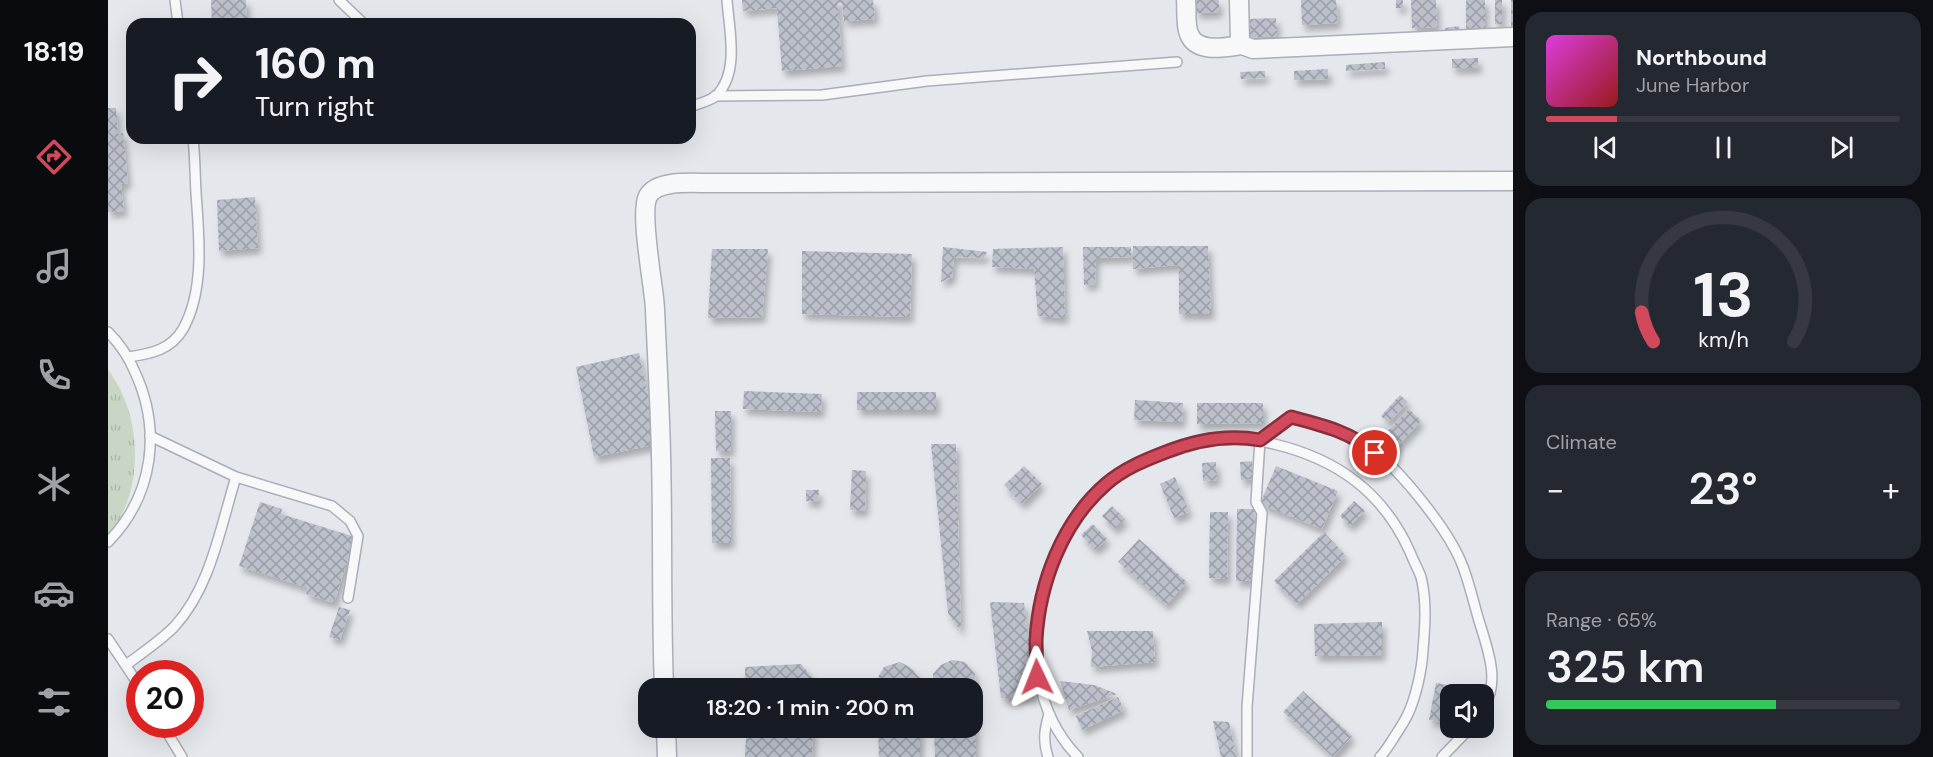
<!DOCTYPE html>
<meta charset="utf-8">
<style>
body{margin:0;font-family:"DM Sans",sans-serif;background:#242831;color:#f1f3f6;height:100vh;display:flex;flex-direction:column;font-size:22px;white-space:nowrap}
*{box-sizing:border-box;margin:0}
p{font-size:20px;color:#9ea1a6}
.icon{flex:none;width:33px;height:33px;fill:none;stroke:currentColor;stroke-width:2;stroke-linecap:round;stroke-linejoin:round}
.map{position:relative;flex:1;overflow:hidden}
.sheet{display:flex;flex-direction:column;gap:12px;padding:12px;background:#0d0f14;width:420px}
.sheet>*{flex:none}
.banner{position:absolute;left:18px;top:18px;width:570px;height:126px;border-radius:18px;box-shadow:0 6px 24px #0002;background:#171b24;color:#f1f3f6;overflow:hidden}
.buttons{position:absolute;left:1332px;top:684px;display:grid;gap:12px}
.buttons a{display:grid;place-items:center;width:54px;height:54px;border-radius:12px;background:#171b24;box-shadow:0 6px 24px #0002;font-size:30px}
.speed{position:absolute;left:18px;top:660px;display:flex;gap:12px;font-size:30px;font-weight:700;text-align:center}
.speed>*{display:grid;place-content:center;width:78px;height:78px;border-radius:50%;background:#171b24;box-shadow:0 6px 24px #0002;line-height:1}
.speed .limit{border:9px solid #d22;background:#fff;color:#111}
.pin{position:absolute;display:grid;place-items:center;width:51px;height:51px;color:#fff;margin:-26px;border:3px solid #fff;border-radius:50%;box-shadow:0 2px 6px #0007}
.me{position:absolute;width:66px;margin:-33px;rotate:358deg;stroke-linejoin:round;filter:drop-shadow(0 0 4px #0008)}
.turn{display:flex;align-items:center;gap:21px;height:126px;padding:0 30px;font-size:27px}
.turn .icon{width:78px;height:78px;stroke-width:2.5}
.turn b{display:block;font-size:42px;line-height:51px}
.big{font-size:45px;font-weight:600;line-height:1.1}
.sheet .widget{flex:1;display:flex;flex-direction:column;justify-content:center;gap:9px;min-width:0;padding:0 21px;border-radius:18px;background:#242831}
.sheet .dial{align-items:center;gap:0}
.dial svg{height:156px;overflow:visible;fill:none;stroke:#363941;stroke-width:7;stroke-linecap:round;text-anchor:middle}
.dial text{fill:#f1f3f6;stroke:none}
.song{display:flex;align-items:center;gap:18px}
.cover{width:72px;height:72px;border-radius:9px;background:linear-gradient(135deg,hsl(300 70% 55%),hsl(0 70% 35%))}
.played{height:6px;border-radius:3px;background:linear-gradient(90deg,#d1495b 20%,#363941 20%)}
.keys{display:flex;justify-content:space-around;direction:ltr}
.heat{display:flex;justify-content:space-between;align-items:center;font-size:33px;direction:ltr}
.charge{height:9px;border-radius:4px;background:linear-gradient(90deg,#34c759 65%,#363941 0)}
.trip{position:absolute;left:530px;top:678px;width:345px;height:60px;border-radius:18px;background:#171b24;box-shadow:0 6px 24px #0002;font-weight:600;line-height:60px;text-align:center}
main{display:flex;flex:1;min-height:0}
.tab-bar{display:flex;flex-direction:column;width:108px;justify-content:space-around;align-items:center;background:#090b0e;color:#9ea1a6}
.tab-bar .icon{width:42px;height:42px}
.tab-bar .active{color:#d1495b}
.tab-bar b{font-size:27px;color:#f1f3f6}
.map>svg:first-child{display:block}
.park{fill:url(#park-tufts)}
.building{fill:url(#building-cross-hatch);filter:url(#shadow)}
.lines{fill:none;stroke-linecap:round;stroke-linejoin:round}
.service-casing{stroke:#a9aeb7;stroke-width:12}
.minor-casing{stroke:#a9aeb7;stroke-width:21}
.service{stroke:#f7f8fa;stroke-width:9}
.minor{stroke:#f7f8fa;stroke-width:18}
.route-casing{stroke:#882f3b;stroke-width:15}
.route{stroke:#d1495b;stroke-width:10}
</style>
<main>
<nav class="tab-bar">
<b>18:19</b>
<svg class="icon active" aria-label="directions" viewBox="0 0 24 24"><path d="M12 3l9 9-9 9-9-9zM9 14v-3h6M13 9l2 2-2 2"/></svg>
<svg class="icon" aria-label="music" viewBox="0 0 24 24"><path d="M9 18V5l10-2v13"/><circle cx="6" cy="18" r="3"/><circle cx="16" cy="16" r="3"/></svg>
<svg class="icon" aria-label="phone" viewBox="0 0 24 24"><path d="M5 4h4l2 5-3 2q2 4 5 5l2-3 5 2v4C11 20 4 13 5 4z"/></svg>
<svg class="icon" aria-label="climate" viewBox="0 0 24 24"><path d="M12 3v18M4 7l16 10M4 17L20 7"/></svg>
<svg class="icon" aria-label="car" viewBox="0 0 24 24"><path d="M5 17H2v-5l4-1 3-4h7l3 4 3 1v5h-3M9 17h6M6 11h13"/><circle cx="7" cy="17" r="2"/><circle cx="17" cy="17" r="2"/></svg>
<svg class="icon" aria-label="filters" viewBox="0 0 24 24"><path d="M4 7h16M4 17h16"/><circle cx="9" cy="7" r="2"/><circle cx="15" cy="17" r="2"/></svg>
</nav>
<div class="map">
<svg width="1405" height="757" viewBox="0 0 1405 757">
<defs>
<pattern id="park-tufts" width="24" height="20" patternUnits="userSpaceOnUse" patternTransform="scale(1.5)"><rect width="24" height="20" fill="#c9d6c5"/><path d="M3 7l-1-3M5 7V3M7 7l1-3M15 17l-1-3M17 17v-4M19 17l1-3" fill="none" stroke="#adb8ab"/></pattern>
<pattern id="building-cross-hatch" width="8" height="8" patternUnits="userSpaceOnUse" patternTransform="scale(1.5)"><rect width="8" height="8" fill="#bbc0ca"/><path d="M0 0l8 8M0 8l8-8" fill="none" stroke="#989da6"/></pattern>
<filter id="shadow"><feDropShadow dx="3.5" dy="6" stdDeviation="3" flood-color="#0004"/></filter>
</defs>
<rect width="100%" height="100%" fill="#e4e7ec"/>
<path class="park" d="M0 370C35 415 37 492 0 536Z"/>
<g class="building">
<path d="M103 0H138L139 24H104Z"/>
<path d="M634 0H765L767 19 736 21 734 3H730L734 66 674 71 669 8 635 11Z"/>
<path d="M1087 0H1111V12L1088 13Z"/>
<path d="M1193 0H1228L1230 23 1194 25Z"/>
<rect x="1288" y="0" width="7" height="8"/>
<path d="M1303 0H1328L1329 27 1304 28Z"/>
<rect x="1358" y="0" width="19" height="30"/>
<rect x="1387" y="0" width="7" height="24"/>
<rect x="1403" y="0" width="2" height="29"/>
<path d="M1168 18 1169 36 1140 38 1139 19Z"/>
<path d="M1351 26 1352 36 1338 37 1337 28Z"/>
<path d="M1370 58V68H1344V59Z"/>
<path d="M1277 62V69L1238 71V65Z"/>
<path d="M1220 69V79L1186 80V71Z"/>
<path d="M1157 71V78L1133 79 1132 72Z"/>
<path d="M0 108H8L10 134 15 133 20 183 13 184 16 211 0 212Z"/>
<path d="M147 197 150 248 111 251 109 200Z"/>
<path d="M1025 246H1100L1103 314H1071V265L1025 269Z"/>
<path d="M835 247 879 252 876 258 846 257 844 277 833 282Z"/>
<path d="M955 247 957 318 930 316 926 269 884 267 885 249Z"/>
<path d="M975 247H1023V257L988 258 987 284 976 285Z"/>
<path d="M604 249H660L654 317 600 318Z"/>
<path d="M694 251 804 254 802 317 694 314Z"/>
<path d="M531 353 550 444 486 457 468 367Z"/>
<path d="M636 391 714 394 713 412 635 409Z"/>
<rect x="749" y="392" width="79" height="18"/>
<path d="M1292 395 1300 402 1280 423 1273 416Z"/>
<path d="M1027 400 1075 403 1074 422 1026 420Z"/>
<path d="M1089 403H1155V423L1089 424Z"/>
<path d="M1301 409 1313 421 1284 452 1271 440Z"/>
<path d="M607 411H623V451H608Z"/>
<path d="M823 444H848L853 631 840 613Z"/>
<path d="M603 458H622L623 543H604Z"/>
<path d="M1144 461 1145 479 1133 480 1132 462Z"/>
<path d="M1108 462 1109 480 1095 481 1094 463Z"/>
<path d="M916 466 934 484 914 504 896 485Z"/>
<path d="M1168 466 1230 491 1214 529 1152 504Z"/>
<path d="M744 470 758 471 757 511 742 510Z"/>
<path d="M1067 477 1081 512 1066 518 1052 484Z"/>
<path d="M698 490H711L710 502 698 501Z"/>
<path d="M1246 501 1257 511 1242 526 1232 516Z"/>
<path d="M152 502 174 509 173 514 247 537 226 603 198 594 200 588 131 566Z"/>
<path d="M1004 506 1017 519 1007 529 994 516Z"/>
<path d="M1129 509H1147L1145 581H1128Z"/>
<path d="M1102 512H1120L1119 579 1101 578Z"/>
<path d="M985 524 999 539 987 550 973 535Z"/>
<path d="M1216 532 1238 556 1189 604 1166 581Z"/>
<path d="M1031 539 1079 582 1058 605 1010 562Z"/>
<path d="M882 602 916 603 928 698H893Z"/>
<path d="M231 607 242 610 232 640 221 637Z"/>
<path d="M1274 622V655L1207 656 1206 624Z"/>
<path d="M979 631H1045L1047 662 983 667 984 651Z"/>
<path d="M844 660 857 662 867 674 868 757H827L826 728H864V688H825V674L833 665Z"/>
<path d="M792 662 803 668 813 679V688H769V679L776 667Z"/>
<path d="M693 664 707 681 682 688H637V667Z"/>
<path d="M952 681 986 685 1009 694 961 710Z"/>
<path d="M1328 683 1364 689 1363 694H1342V723L1321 720Z"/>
<path d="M1195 691 1244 736 1225 757 1175 712Z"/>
<path d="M1010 697 1016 710 974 730 968 716Z"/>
<path d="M1105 721 1121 722 1128 757H1113Z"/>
<path d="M682 728H705L704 757H637L638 738Z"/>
<path d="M770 728H812V757H771Z"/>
</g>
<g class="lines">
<g class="service-casing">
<g id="service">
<path d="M67 0 70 24"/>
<path d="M231 0 256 24"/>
<path d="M607 96 714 95 819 81 1069 62"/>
<path d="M582 107C589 104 602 101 608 96 632 73 621 29 619 0"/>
<path d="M0 332C11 343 20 356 26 370 54 429 46 495 0 542"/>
<path d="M20 357C42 354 63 350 75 329 97 290 91 236 88 193 87 175 87 156 85 138"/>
<path d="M42 436 128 477 224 506 242 521 250 536 240 598"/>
<path d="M0 639 32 687"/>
<path d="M18 665C34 653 52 641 66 627 103 587 112 528 128 477"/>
<path d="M54 724 74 757"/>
<path d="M940 757C935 741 936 731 941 714"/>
<path d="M970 757C928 714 919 647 936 591 940 578 943 564 948 552 957 531 981 497 999 483 1028 461 1066 444 1103 438 1124 435 1145 439 1166 444 1229 459 1275 492 1302 552 1305 560 1310 569 1313 577 1319 601 1317 626 1315 650 1314 669 1308 698 1299 716 1295 724 1290 731 1285 739 1281 745 1277 752 1272 757"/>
<path d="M1139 757V707L1154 513 1148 502 1152 440 1183 417C1208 423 1230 429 1252 441 1285 459 1342 531 1355 567 1362 585 1366 605 1372 624 1380 650 1392 682 1376 707"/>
<path d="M1334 757 1362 728"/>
</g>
</g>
<g class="minor-casing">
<g id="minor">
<path d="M1078 0C1079 10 1077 24 1081 34 1089 54 1118 47 1134 45"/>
<path d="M1131 0 1132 41 1134 45 1145 49 1405 37"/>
<path d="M556 688C553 611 555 533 553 455 552 407 549 358 547 309 546 286 531 213 540 196 550 178 590 184 609 183L1405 181"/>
<path d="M558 728 559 757"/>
</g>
</g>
<use href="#service" class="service"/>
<use href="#minor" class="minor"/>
</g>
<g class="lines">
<g class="route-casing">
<path id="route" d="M929 677C929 665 928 652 928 640 931 584 954 522 998 484 1015 469 1037 460 1058 452 1088 440 1120 434 1152 440L1183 417C1214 425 1243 432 1267 453"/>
</g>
<use href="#route" class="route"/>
</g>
</svg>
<div class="buttons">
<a><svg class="icon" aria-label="sound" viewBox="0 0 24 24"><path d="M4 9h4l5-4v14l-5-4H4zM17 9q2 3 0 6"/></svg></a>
</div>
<div class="speed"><div class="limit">20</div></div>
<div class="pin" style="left:1267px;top:453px;background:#d93025"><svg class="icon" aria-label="arrive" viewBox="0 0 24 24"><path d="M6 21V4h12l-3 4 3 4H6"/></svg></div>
<svg class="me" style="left:929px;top:677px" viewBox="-20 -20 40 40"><path d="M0-17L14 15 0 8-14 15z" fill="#d1495b" stroke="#fff" stroke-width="4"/></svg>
<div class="trip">18:20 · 1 min · 200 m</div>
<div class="banner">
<div class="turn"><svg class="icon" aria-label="right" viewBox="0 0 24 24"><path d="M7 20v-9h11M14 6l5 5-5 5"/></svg><div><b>160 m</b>Turn right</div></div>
</div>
</div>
<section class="sheet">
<div class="widget">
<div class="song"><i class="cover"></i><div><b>Northbound</b><p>June Harbor</p></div></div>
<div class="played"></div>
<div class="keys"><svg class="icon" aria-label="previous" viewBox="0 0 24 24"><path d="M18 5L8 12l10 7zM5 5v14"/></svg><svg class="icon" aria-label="pause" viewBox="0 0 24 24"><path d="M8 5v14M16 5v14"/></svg><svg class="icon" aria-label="next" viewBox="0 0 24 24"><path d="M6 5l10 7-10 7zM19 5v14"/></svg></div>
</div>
<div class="widget dial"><svg viewBox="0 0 100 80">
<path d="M14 69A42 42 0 1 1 86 69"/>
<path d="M14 69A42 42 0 0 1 8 54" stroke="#d1495b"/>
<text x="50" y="56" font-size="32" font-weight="700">13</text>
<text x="50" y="72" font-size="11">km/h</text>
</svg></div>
<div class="widget"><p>Climate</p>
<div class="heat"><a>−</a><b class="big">23°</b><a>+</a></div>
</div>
<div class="widget"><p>Range · 65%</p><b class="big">325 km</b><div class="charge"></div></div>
</section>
</main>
